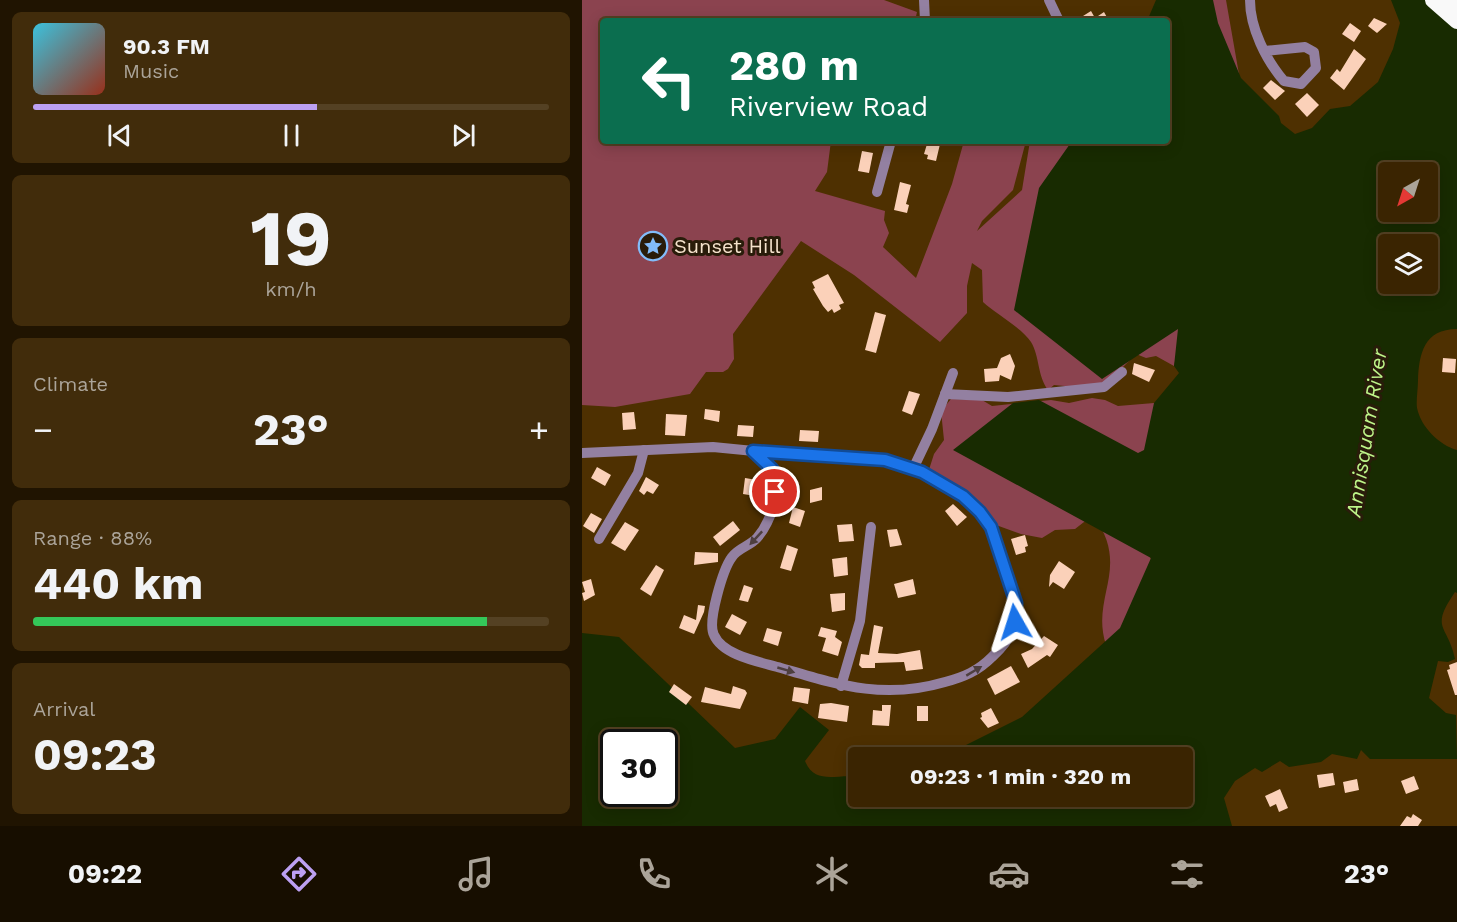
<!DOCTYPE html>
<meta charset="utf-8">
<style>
body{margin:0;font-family:"Work Sans",sans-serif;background:#412c0b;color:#f1f3f6;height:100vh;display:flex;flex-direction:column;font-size:22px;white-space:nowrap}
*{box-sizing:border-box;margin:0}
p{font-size:20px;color:#aba499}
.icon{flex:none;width:33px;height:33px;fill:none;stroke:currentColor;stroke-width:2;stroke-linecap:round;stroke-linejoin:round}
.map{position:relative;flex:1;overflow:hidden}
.details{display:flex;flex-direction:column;gap:12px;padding:12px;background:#201401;width:582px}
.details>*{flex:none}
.guide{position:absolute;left:18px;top:18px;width:570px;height:126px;border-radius:6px;box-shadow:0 3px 15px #0003,0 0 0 2px #544123;background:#0b6e4f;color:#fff;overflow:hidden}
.needle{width:39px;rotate:219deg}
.controls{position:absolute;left:796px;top:162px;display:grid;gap:12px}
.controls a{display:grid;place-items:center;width:60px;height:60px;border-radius:6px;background:#3a2401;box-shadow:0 3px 15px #0003,0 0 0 2px #544123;font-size:30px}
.speed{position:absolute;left:18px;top:729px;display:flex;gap:12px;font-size:30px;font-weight:700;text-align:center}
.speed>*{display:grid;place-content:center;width:78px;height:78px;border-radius:50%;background:#3a2401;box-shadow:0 3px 15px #0003,0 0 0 2px #544123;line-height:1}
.speed .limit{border:3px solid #111;border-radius:9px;background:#fff;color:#111}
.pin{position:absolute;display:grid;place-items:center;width:51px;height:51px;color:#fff;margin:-26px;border:3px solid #fff;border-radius:50%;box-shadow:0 2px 6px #0007}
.me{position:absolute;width:66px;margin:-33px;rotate:354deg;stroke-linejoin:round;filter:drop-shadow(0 0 4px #0008)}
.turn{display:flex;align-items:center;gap:21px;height:126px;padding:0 30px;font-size:27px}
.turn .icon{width:78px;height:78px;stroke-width:2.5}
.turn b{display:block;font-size:42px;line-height:51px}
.big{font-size:45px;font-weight:700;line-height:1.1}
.details .tile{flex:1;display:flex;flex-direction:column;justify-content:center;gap:9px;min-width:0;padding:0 21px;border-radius:9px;background:#412c0b}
.details .dial{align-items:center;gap:0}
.dial b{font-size:78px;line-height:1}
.song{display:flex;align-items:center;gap:18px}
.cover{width:72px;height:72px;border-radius:9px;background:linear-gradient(135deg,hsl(190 70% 55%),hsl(10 70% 35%))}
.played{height:6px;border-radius:3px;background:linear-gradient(90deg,#bca0f2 55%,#544123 55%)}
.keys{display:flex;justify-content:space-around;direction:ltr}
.heat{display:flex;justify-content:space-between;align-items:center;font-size:33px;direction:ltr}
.charge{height:9px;border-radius:4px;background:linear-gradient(90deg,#34c759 88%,#544123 0)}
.trip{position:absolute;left:266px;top:747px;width:345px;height:60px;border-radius:6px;background:#3a2401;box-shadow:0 3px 15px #0003,0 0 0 2px #544123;font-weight:700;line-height:60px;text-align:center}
.tabs{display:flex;height:96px;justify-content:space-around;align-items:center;background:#170e00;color:#aba499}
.tabs .icon{width:42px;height:42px}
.tabs .on{color:#bca0f2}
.tabs b{font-size:27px;color:#f1f3f6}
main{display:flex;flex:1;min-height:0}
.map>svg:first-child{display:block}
.green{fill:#8b434f}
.water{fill:#182b01;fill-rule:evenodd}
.building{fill:#fbd1b9}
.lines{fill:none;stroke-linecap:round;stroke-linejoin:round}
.minor{stroke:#9380a1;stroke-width:10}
.highway{stroke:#f9f9f9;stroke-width:16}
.oneway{fill:#4e3f3f}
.route-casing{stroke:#114b97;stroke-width:15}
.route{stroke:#1a73e8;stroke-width:10}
.labels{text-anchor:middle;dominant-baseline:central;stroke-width:6;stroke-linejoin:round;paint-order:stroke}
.poi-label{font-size:20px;fill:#f5e2cc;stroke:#291c0a;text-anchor:start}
.water-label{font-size:21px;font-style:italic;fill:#bef589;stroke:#291c0a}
</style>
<main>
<section class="details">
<div class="tile">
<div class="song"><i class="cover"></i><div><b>90.3 FM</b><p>Music</p></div></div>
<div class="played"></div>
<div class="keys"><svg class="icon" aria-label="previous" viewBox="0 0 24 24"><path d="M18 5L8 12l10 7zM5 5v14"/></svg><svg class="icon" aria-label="pause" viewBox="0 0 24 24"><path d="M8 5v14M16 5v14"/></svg><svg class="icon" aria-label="next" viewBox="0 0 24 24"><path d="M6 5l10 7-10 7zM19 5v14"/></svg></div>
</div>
<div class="tile dial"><b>19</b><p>km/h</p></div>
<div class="tile"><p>Climate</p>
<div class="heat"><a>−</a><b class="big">23°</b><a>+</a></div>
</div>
<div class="tile"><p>Range · 88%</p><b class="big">440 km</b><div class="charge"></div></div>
<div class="tile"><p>Arrival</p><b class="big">09:23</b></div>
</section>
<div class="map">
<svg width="875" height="826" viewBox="0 0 875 826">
<rect width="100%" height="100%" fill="#4e3001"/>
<g class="green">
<path d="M0 0H302L335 12 333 21H21V141H249L245 172 233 191 303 211 302 220 307 233 301 247 334 278 370 184 382 141H444L431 190 400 221 395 231 440 190 448 141H585V21L579 0H644L658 80 592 366 574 356 564 358 554 354 527 381 503 388 472 385 466 390C455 375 458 357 449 342 441 329 413 313 401 302L400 270 390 263 385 286V313L358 342 272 275 219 241 151 334 152 359 146 369 141 372H124L108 394 33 407 0 405Z"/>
<path d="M510 398 523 400 536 406 572 403 574 412 566 550 571 566 559 616 524 645C508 596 550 568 511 515L493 529 473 530 460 538 439 534 414 525 391 511 378 496 344 479 352 454 362 440 359 411 369 399 400 400 410 406 469 400 487 403Z"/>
</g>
<path class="water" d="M574 0H631L636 23 659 78 697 116 699 123 713 134 730 128 748 109 768 106 796 82 811 49 818 23 809 0H875V329C842 329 837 354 836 380 836 389 834 400 835 408 839 427 857 445 875 450V593L873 592C847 630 866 624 873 659L866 662 856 661 847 698 864 713 874 715 875 759H788L779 750 775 759 750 754 739 762 707 767 698 761 680 772 673 768 653 781 642 798 650 826H0V633L37 637 153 748 193 739 218 707 247 730 223 761C233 786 256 773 276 777V796H600V758L370 757 374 750 440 717 538 628 569 558 371 450 431 403 457 400 556 453 562 450 572 403 597 373 592 366 596 329 520 379 432 310 457 188 490 141H585V21H565ZM807 172H846V212H807ZM807 244H846V284H807ZM32 742H82V794H32Z"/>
<g class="building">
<path d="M509 11 513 18 522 12 527 21H493Z"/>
<path d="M792 18 805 24 795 33 786 26Z"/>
<path d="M768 23 779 31 772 42 760 34Z"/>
<path d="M772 49 784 59 762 90 748 78 755 69 758 72Z"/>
<path d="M689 80 703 91 693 100 681 88Z"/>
<path d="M725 93 737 105 725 117 713 104Z"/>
<path d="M351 143 358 144 354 161 345 159 346 155 342 154 345 144 351 146Z"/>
<path d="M280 151 291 153 287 173 276 171Z"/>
<path d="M318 182 329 185 324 204 327 205 325 213 312 210Z"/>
<path d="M246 274 262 303 257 305 259 309 252 313 250 309 246 312 241 306 231 289 233 288 230 282Z"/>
<path d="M293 312 304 315 294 353 283 350Z"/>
<path d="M428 354 433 366 429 380 418 375 417 381 403 382 402 369 415 368 419 358Z"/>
<path d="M861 358 874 359 873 373 860 372Z"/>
<path d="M552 363 573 370 567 382 550 374Z"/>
<path d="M327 391 338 394 330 415 320 411Z"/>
<path d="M123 409 138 411 137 422 122 419Z"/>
<path d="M52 412 54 429 41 430 40 413Z"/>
<path d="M84 414 105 415 103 436 83 435Z"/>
<path d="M156 425 172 426 171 437 155 436Z"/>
<path d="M218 430 237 431 236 442 217 441Z"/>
<path d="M15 467 29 475 23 486 9 478Z"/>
<path d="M64 477 77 485 71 494 65 491 62 495 57 491Z"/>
<path d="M163 478 175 480 173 496 161 494Z"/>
<path d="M240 487V500L228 503V490Z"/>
<path d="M371 504 385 517 375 526 363 511Z"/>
<path d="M211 507 223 511 218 527 207 523Z"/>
<path d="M9 513 20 519 12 533 1 526Z"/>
<path d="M151 521 158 530 138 546 131 537Z"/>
<path d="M43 522 57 530 43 551 29 543Z"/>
<path d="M270 524 272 541 257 542 255 525Z"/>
<path d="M315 529 320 545 308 547 305 530Z"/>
<path d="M443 535 446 546 443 547 444 552 434 555 429 539Z"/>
<path d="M205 545 216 549 209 571 198 568Z"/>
<path d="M113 552 136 553V562L112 565Z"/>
<path d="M265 557 266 575 252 577 250 559Z"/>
<path d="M477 561 493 572 482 589 471 582 467 587 468 575Z"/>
<path d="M74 565 82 570 69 596 58 589Z"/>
<path d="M9 579 13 595 2 601 0 593 3 592 0 582Z"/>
<path d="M331 579 334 594 316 598 312 584Z"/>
<path d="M162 585 171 588 166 602 157 600Z"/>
<path d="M263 593V610L250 612 248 594Z"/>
<path d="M116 605 123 606 122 612 112 634 97 628 102 615 114 620Z"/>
<path d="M150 614 165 622 158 635 143 627Z"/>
<path d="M292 625 301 627 296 653 315 654 338 650 341 669 324 671 322 662 293 663V668H280L277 665 279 654 287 655Z"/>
<path d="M239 627 255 631 253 637 260 642 256 656 240 651 244 638 236 636Z"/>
<path d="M185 628 200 632 196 646 181 641Z"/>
<path d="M462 636 476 645 468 657 465 655 446 668 439 654 450 649Z"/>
<path d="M875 662V695H873L865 670 868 669 867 665Z"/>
<path d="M429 666 438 682 413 695 405 679Z"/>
<path d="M92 684 110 697 104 705 87 692Z"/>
<path d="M151 686 163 690 165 693 158 709 119 702 123 687 149 694Z"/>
<path d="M212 687 228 689 226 704 210 701Z"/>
<path d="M249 703 267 706 265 722 236 718 238 704Z"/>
<path d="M300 705H309L307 726 290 725 291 710 300 711Z"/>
<rect x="335" y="706" width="11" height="15"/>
<path d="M409 708 417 723 406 728 398 718 400 717 399 713Z"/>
<path d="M751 773 753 785 737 788 735 775Z"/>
<path d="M832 776 837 789 824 794 819 781Z"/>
<path d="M775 779 777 790 763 793 761 782Z"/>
<path d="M698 789 706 808 697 812 694 804 688 807 683 796Z"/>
<path d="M831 814 840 820 836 826H818L825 816 829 818Z"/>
</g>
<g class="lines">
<g class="minor">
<path d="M342 0 343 21"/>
<path d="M467 0 477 21"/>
<path d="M668 0C668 28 684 60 702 81L719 84 734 68 732 52 723 47 682 51"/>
<path d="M295 192 309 141"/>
<path d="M363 394 426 397 522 387 540 372"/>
<path d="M0 453 131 447 235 457 295 459 331 469 381 496 398 511 413 538 435 611C435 629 423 645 410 657 396 671 382 677 363 682 302 700 257 685 199 668 179 662 141 656 132 635 125 622 141 569 150 557 156 548 168 546 175 538 188 523 201 489 190 470 186 462 178 456 171 451"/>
<path d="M331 469 350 429 371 373"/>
<path d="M17 539 56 473 62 450"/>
<path d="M259 686 278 621 289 527"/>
</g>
<g class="highway">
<path d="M851 0 875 21"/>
<path d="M869 0 875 5"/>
</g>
</g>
<defs><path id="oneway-solid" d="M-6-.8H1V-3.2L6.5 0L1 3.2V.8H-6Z" transform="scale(1.5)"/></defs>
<g class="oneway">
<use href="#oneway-solid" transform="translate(174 538) rotate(133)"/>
<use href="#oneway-solid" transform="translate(204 670) rotate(16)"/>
<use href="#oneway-solid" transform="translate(392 671) rotate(-31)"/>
</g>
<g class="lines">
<g class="route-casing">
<path id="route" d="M193 492 190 469 171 451 303 460 340 472 381 496 398 512 409 527 434 603 433 622"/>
</g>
<use href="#route" class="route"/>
</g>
<defs>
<g id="sight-ring" transform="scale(1.5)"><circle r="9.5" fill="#291c0a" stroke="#82bcfa" stroke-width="1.5"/><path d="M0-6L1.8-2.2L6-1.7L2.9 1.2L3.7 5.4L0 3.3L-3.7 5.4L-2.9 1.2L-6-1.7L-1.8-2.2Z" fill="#82bcfa"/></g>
</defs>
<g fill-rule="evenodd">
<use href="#sight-ring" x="71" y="246"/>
</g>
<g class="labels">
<g class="poi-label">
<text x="92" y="246">Sunset Hill</text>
</g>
<g class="water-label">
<text transform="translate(784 433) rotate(-81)">Annisquam River</text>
</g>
</g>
</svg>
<div class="controls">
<a><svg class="needle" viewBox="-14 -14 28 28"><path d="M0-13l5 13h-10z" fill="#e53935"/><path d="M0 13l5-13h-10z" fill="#aba499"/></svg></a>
<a><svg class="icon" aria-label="layers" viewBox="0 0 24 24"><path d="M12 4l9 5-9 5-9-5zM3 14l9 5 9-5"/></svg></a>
</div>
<div class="speed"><div class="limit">30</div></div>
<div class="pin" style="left:193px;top:492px;background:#d93025"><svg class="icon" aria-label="arrive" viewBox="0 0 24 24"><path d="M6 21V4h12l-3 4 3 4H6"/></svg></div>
<svg class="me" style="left:433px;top:622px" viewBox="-20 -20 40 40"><path d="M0-17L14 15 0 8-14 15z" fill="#1a73e8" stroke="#fff" stroke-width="4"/></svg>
<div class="trip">09:23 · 1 min · 320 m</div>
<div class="guide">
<div class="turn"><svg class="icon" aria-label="left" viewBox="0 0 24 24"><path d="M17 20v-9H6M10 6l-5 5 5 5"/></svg><div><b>280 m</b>Riverview Road</div></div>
</div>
</div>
</main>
<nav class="tabs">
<b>09:22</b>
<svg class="icon on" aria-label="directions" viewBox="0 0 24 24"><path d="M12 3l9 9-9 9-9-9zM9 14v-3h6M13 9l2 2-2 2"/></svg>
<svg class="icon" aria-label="music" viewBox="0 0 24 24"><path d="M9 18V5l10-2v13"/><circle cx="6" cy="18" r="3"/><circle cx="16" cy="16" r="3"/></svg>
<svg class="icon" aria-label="phone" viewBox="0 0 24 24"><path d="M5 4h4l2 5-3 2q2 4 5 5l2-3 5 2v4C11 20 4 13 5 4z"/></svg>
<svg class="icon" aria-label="climate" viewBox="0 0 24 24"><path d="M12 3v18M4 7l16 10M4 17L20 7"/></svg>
<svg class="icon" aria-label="car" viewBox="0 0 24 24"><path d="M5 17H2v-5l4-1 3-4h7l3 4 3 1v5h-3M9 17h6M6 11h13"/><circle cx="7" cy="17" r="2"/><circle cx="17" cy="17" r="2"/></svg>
<svg class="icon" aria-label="filters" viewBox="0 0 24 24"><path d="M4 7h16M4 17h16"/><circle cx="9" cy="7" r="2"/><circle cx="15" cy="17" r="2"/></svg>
<b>23°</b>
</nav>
